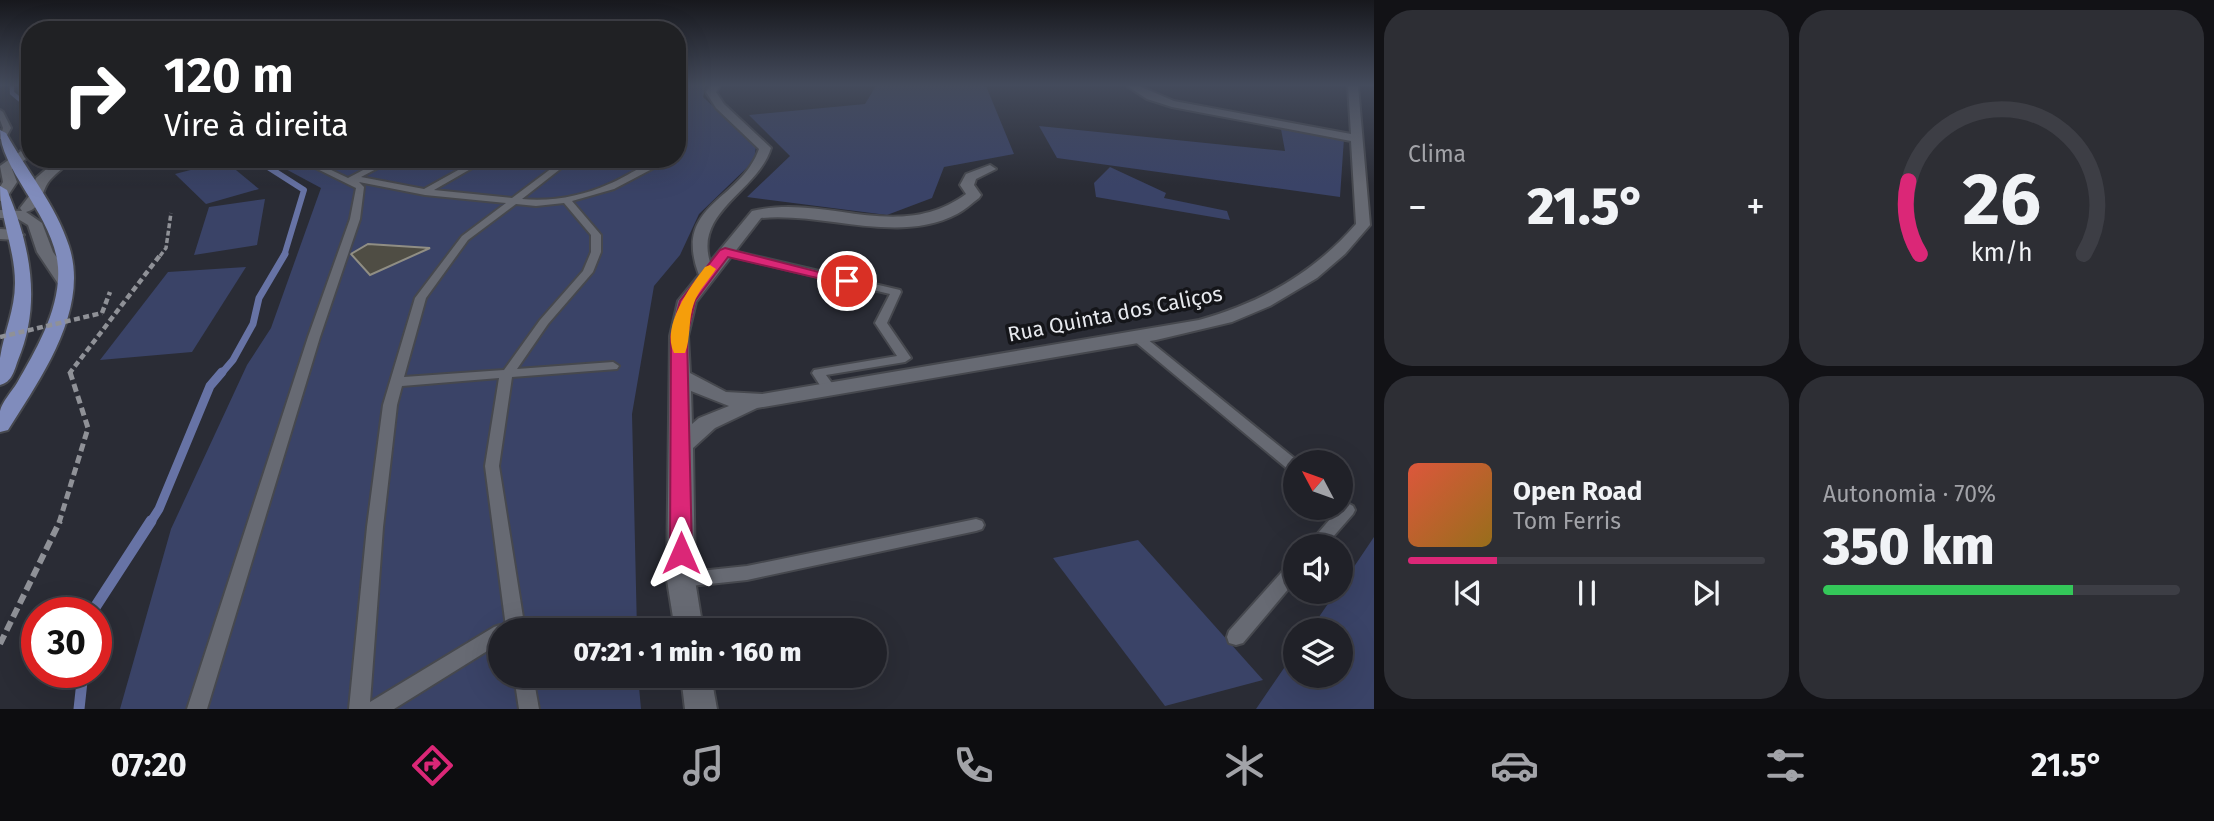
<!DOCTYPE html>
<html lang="pt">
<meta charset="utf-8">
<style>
body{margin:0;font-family:"Fira Sans",sans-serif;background:#2d2e34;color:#f1f3f6;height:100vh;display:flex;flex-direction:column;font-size:26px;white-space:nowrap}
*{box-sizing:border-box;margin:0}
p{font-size:23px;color:#a2a3a8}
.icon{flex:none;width:38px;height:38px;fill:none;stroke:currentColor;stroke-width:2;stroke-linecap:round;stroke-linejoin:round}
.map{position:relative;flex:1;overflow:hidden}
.panel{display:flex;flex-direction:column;gap:10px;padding:10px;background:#121216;width:840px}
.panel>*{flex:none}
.guide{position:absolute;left:21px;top:21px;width:665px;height:147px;border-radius:28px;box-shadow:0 7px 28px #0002,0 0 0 2px #3d3e45;background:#202124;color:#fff;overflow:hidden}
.needle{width:46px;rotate:311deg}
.buttons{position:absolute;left:1283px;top:450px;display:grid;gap:14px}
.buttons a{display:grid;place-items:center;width:70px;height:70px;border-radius:50%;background:#202128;box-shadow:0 7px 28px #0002,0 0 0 2px #3d3e45;font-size:35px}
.speed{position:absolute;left:21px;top:597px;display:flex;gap:14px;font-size:35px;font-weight:700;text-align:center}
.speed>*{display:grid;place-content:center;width:91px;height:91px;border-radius:50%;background:#202128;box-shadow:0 7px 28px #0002,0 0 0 2px #3d3e45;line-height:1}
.speed .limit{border:10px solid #d22;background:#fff;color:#111}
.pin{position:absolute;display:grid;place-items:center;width:60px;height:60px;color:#fff;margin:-30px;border:4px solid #fff;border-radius:50%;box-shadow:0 2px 7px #0007}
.me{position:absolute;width:77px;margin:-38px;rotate:0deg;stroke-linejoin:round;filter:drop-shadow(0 0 5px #0008)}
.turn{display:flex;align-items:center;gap:24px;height:147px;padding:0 28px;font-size:32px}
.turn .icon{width:91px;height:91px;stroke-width:2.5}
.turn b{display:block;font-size:49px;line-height:60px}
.big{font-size:52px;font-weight:800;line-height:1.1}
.panel .widget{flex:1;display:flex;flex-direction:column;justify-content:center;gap:10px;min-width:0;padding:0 24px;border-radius:28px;background:#2d2e34}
.panel .dial{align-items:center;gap:0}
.dial svg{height:182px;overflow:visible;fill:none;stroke:#3d3e45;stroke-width:7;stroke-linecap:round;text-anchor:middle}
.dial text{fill:#f1f3f6;stroke:none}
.song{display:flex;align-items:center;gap:21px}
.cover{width:84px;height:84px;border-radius:10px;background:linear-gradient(135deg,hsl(10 70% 55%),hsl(40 70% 35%))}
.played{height:7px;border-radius:4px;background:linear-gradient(90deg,#db2777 25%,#3d3e45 25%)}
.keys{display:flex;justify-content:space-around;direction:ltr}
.heat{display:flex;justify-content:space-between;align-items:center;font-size:38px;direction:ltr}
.charge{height:10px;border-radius:5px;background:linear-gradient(90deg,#34c759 70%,#3d3e45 0)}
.panel .tiles{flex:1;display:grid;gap:10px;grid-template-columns:repeat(2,1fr)}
.trip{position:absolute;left:488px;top:618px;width:399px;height:70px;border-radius:35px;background:#202128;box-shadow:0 7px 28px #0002,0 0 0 2px #3d3e45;font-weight:800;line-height:70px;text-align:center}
.tabs{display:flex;height:112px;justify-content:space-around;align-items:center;background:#0d0d10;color:#a2a3a8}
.tabs .icon{width:49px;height:49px}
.tabs .on{color:#db2777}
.tabs b{font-size:32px;color:#f1f3f6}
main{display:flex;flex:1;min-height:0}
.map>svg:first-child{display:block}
.green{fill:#3a4367}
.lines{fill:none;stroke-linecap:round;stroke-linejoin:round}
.stream-far4{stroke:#6773a5;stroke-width:4.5}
.stream-far3{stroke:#6773a5;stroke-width:6}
.stream-far2{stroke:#6773a5;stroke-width:7}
.stream-far1{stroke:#6773a5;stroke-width:9}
.stream{stroke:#6773a5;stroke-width:11}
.building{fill:#4f4d44;stroke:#908e84;stroke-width:2}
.service-casing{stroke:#46484e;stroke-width:4}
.minor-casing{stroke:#46484e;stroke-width:4}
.primary-casing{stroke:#46484e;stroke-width:4}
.path-far3{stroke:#8f9197;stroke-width:3.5;stroke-dasharray:5 2.5;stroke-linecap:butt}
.path-far2{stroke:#8f9197;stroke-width:4.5;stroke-dasharray:6 3.5;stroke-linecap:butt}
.path-far1{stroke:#8f9197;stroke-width:5;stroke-dasharray:8 4.5;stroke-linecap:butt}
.path{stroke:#8f9197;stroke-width:6;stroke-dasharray:10 5;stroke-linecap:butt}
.service{fill:#676a73;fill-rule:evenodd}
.minor{fill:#676a73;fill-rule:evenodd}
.primary{fill:#808cbc;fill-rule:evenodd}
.path-bridge{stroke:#8f9197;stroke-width:4.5;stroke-dasharray:6 3.5;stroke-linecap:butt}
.route{fill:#db2777;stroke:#8e194d;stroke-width:2}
.slow{fill:#f59e0b}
.labels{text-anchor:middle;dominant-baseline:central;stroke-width:7;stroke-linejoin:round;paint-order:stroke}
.street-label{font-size:21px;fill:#e7e9ee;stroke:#141519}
</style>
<main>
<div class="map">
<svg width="1374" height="709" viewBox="0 0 1374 709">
<rect width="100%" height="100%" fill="#2a2c35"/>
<g class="green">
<path d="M677 86H706L703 97 756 146 754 161 699 214 680 255 654 286 632 414 637 630H500V676H638L641 709H120L171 529 247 365 271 328 321 188 267 159H677Z"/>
<path d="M876 86H986L1014 154 944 167 932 198 887 215 747 197 790 156 749 115 865 104Z"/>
<path d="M1039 126 1285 151 1281 129 1344 138 1340 197 1057 158Z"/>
<path d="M225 161 259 189 206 204 175 174Z"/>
<path d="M1110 167 1166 193 1164 198 1227 211 1230 220 1096 197 1094 183Z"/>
<path d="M265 199 257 245 194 255 209 207Z"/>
<path d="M246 267 192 352 100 360 168 272Z"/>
<path d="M1374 537V709H1256L1295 652V676H1340V630H1310L1336 592H1340L1341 586Z"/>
<path d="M1138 540 1263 680 1165 706 1053 558Z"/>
</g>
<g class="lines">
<g class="stream-far4">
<path d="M12 86V93L30 108"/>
<path d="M256 159 260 162"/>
</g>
<path class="stream-far3" d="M257 160 304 190 284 256"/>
<path class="stream-far2" d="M221 374 233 360 253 324 259 298 285 254"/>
<path class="stream-far1" d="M150 523 159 509 210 386 222 372"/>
<g class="stream">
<path d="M92 612 151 521"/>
<path d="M79 709 83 672"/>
</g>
</g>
<path class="building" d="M368 244 430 248 370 275 351 254Z"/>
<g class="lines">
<g class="service-casing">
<g id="service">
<path d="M0 110 3 112 11 128 5 139H0L3 128 0 120Z"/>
<path d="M297 159H308L348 178 384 159H395L361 177 424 189 478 159H488L434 190 512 198 564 159H573L522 199C551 202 583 196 609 184 629 176 649 159 671 159L614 189 572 201 601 235V252L593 272 548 324 517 369 613 362 619 366 617 369 512 377 499 466 525 630H500V643L394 709H349L367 527 383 405 415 298 462 236 506 203 425 195 359 182 364 187 360 219 320 337 207 709H187L308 337 350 219 356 188ZM564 203 591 235V252L583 271 540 320 504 370 404 377 426 298 468 240 516 204 536 206ZM499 378 485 466 506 627 500 625 494 627 370 702 383 527 397 405 402 386Z"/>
<path d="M725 249 900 290 901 292 887 323 911 358 905 362 826 375 837 390 830 394 825 393 812 373 814 370 897 356 875 323 890 294 721 254 720 252Z"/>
<path d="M1137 333 1141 334 1299 462H1295V472L1290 471 1133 340 1131 337Z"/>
<path d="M1340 499 1353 506 1355 510 1353 514 1325 546H1307L1337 511 1334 508H1340Z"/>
<path d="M976 519 982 521 984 525 982 529 976 531 747 580 681 587 675 585 672 580 675 575 681 573 747 566Z"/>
<path d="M1295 562V581L1243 643 1236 645 1229 643 1227 637 1229 631 1289 564Z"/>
<path d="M514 676H533L539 709H519Z"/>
</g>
</g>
<g class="minor-casing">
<g id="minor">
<path d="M710 86H720L716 92 724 104 771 148C758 191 694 211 710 262L752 211C826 193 898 244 966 194L960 185 966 174 990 165 996 169 976 179 974 185 981 195 979 198C972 203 965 210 957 214 898 245 824 212 761 218L696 302 688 336 690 373 726 392 762 394 1199 320C1260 303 1314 273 1356 224L1351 141 1172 107 1147 99 1127 86H1139L1174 101 1351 134 1348 86H1358L1370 225 1345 254 1317 278 1270 306 1232 322 1156 340 757 408 715 428 693 448 695 580 703 630H675L667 580 670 336 678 301 699 275C672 204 740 202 759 149L716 108 706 92ZM691 391 729 406 699 418 692 424Z"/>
<path d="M21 151H29L30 156 12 169 17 182 5 200 0 201V187L3 182 0 166Z"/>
<path d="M58 159H72C65 167 57 172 50 180 41 190 43 208 26 212L42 223 53 252 73 281 65 286 59 285 37 252 28 225 18 219 0 218V210L22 211 20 208 30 195 36 178Z"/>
<path d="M0 229 16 230 24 235 16 240 0 239Z"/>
<path d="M681 676H711L717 709H685Z"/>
</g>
</g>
<g class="primary-casing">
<g id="primary">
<path d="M0 130 6 133C26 170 56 205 69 246 90 310 40 379 8 430L0 432C0 426 0 417 0 411 2 402 12 391 17 383 36 350 61 308 58 267 54 216 0 170 0 130Z"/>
<path d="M0 186 7 190C30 245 42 303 18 360 14 371 12 382 0 385 0 377 0 367 0 358 4 332 15 310 15 283 15 249 0 219 0 186Z"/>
</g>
</g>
<path class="path-far3" d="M160 256 166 248 171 213"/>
<g class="path-far2">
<path d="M102 313 110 292"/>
<path d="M69 374 161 254"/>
</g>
<path class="path-far1" d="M59 523 88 428 70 372"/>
<path class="path" d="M0 644 60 521"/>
<use href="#service" class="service"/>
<use href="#minor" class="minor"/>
<use href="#primary" class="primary"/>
<path class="path-bridge" d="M0 337 102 313"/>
</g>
<linearGradient id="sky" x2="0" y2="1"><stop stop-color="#17181d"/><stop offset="0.46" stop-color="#444b5c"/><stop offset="1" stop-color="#444b5c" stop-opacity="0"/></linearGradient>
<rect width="1374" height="185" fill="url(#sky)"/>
<path class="route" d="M725 248 854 281 847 285 728 257 695 301 687 336 692 553 689 559 681 562 674 559 670 553 671 336 680 301 720 250Z"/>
<path class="slow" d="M710 265 716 269C709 280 698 291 694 303 688 318 691 339 685 353H674C661 326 690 287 705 267Z"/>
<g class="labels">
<g class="street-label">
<text transform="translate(1115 314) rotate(-11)">Rua Quinta dos Caliços</text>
</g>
</g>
</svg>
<div class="buttons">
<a><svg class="needle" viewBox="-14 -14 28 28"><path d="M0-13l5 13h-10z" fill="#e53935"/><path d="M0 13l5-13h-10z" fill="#a2a3a8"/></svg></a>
<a><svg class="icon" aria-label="sound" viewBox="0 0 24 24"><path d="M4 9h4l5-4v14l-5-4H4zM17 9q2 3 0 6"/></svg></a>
<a><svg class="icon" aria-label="layers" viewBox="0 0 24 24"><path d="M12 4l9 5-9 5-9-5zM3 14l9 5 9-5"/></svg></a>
</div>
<div class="speed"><div class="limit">30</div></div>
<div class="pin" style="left:847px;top:281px;background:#d93025"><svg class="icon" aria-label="arrive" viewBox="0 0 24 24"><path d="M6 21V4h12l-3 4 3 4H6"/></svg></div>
<svg class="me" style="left:681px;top:553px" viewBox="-20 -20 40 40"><path d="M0-17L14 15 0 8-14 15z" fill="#db2777" stroke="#fff" stroke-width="4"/></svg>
<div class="trip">07:21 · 1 min · 160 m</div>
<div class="guide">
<div class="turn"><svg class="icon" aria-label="right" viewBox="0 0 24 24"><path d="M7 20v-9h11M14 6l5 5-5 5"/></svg><div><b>120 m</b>Vire à direita</div></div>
</div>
</div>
<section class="panel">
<div class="tiles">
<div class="widget"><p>Clima</p>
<div class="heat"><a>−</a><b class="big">21.5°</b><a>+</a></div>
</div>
<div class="widget dial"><svg viewBox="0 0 100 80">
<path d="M14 69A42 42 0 1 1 86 69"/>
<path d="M14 69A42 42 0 0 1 9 37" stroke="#db2777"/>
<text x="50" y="56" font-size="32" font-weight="700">26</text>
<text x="50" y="72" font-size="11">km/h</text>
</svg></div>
<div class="widget">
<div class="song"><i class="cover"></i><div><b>Open Road</b><p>Tom Ferris</p></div></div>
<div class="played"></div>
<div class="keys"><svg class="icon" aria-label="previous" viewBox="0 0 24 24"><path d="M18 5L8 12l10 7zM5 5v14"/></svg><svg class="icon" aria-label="pause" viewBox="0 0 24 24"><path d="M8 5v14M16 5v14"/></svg><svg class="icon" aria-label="next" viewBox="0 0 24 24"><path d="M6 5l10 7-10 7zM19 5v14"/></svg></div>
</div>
<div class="widget"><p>Autonomia · 70%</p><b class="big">350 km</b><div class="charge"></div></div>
</div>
</section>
</main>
<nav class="tabs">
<b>07:20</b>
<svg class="icon on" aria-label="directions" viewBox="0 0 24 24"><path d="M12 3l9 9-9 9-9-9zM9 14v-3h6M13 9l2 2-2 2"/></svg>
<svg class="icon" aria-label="music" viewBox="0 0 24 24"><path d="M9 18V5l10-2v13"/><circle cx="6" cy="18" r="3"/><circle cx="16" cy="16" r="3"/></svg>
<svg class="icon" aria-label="phone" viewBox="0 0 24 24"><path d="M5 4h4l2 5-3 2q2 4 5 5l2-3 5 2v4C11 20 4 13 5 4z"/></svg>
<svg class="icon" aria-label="climate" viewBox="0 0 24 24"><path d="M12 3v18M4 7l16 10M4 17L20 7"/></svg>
<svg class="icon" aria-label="car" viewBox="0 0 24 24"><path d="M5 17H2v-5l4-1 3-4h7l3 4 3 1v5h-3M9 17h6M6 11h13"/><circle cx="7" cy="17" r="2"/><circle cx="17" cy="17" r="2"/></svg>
<svg class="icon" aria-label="filters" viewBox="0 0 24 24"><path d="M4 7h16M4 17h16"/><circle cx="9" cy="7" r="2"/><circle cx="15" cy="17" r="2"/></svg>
<b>21.5°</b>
</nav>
